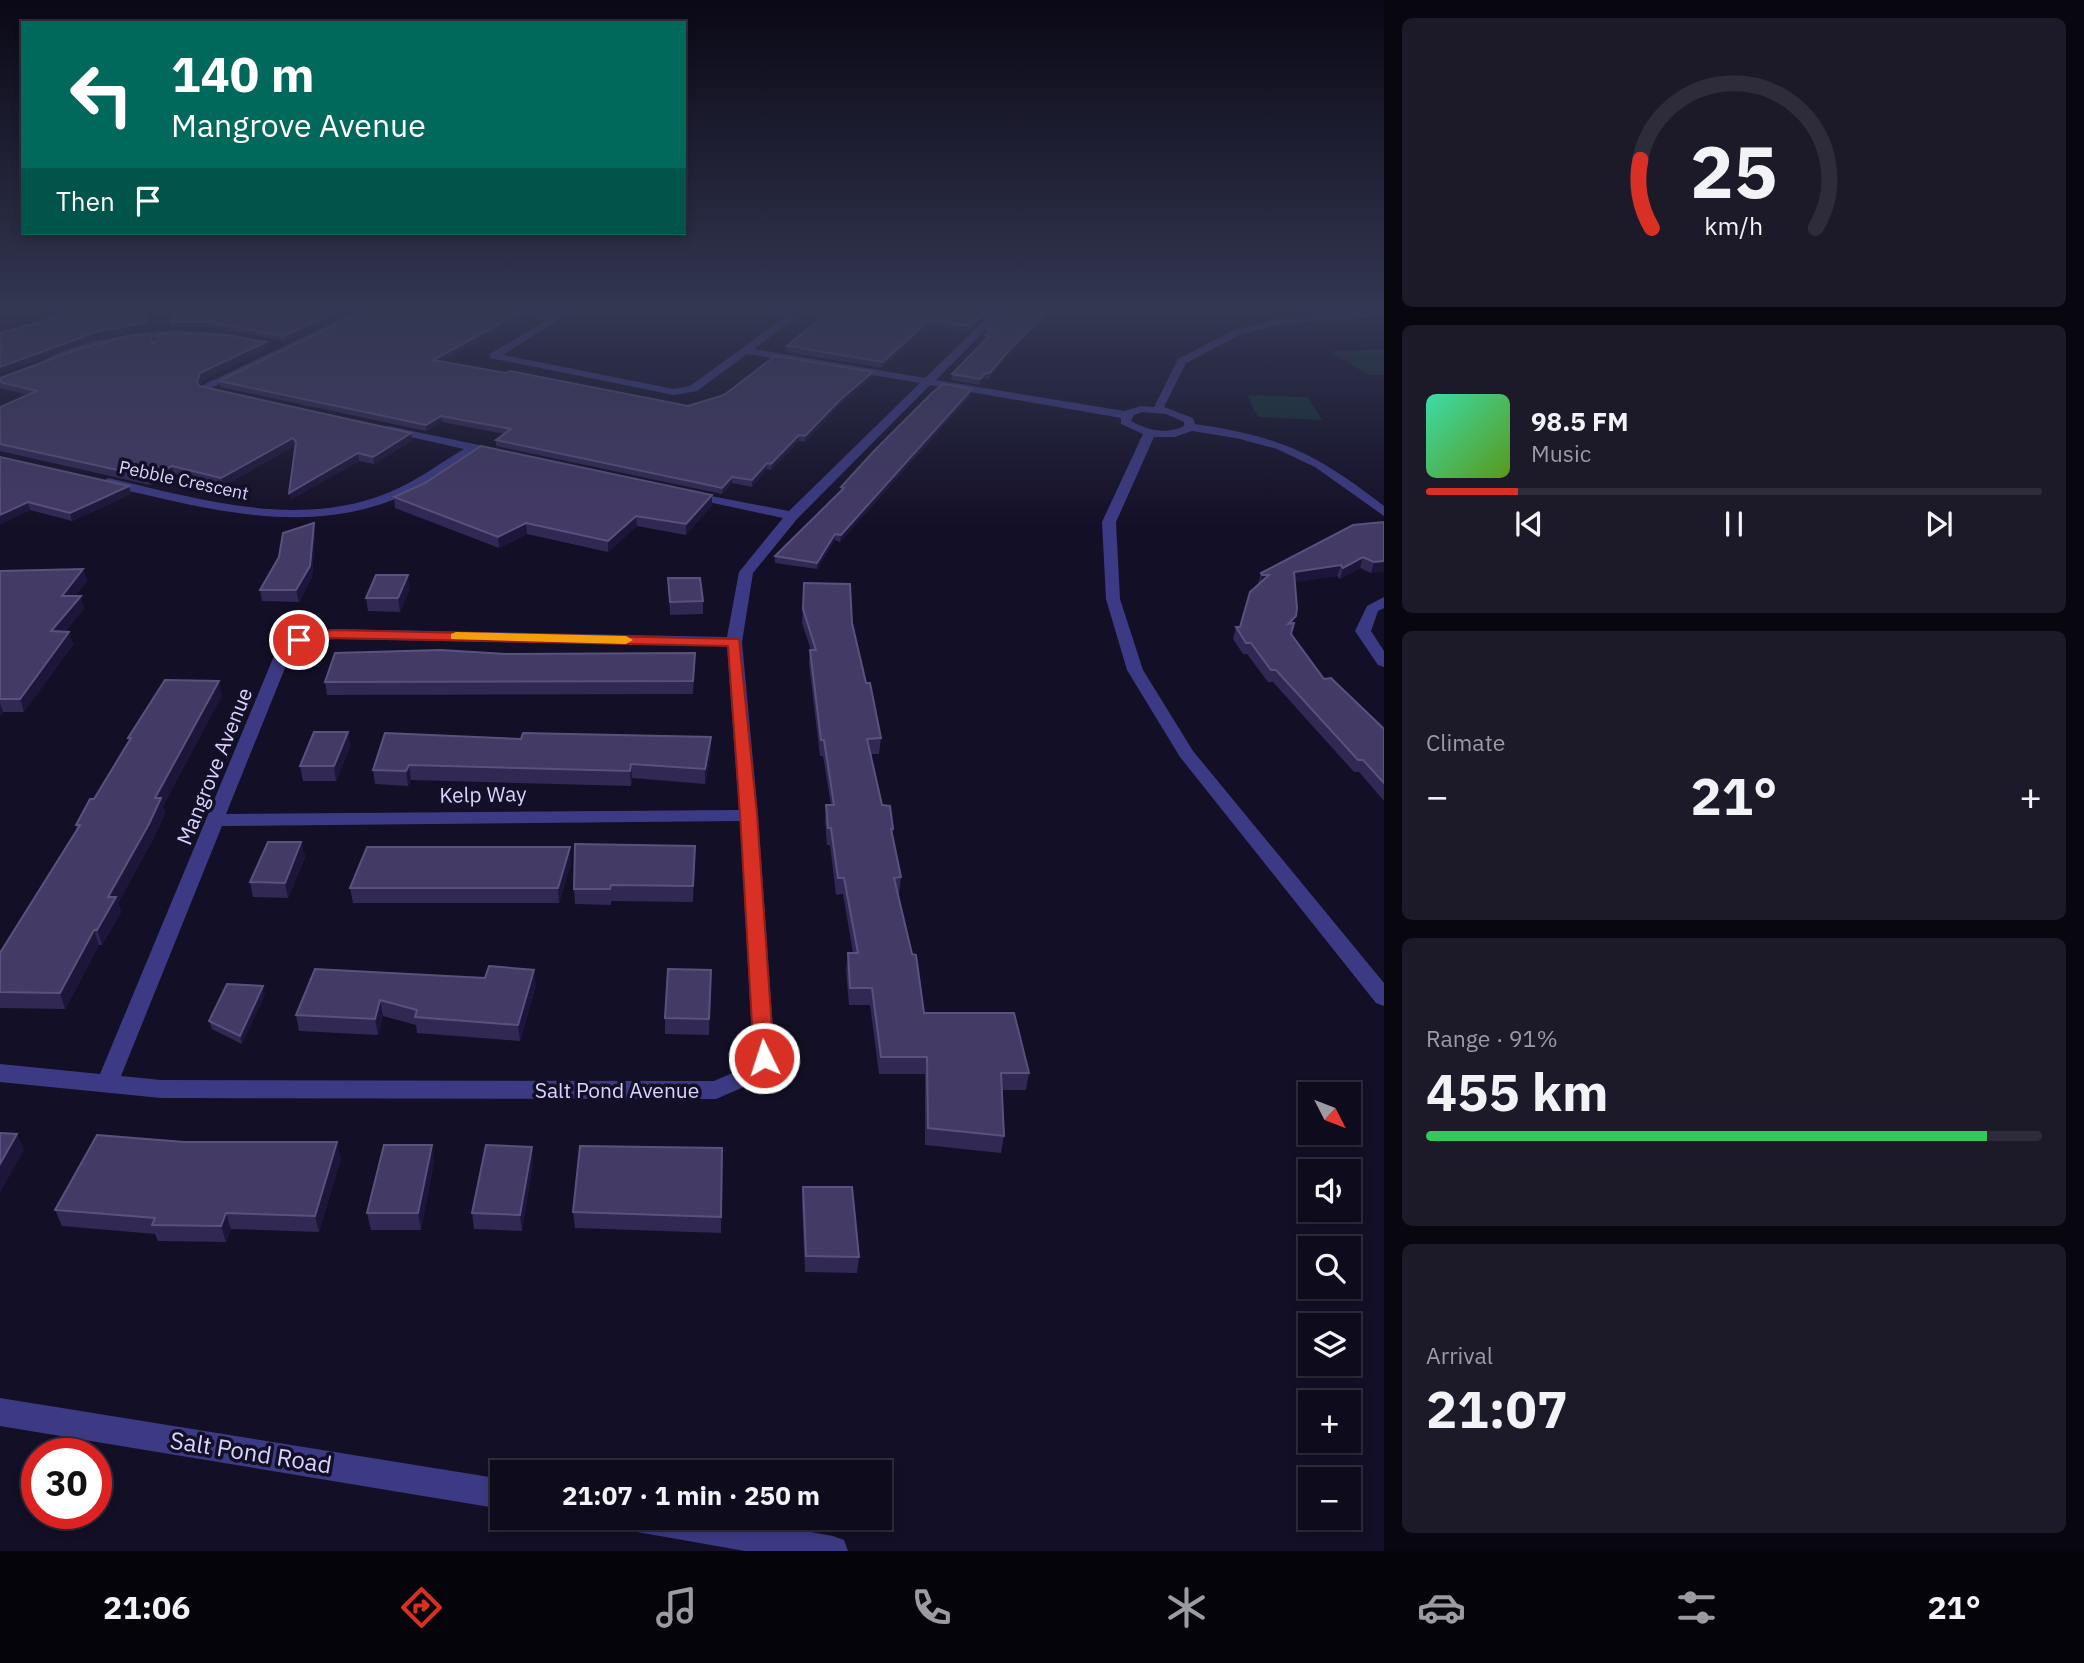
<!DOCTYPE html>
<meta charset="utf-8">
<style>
body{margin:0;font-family:"IBM Plex Sans",sans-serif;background:#1c1929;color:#f1f3f6;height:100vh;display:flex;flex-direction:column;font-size:26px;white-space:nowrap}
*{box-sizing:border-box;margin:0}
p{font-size:23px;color:#9b9ba3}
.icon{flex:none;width:38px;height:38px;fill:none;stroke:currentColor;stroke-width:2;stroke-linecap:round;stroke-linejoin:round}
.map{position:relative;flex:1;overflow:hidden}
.drawer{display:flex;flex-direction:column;gap:18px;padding:18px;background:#08060f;width:700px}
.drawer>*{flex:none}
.top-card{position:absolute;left:21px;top:21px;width:665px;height:214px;border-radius:0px;box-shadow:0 4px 10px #0003,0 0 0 2px #2e2b3b;background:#00695c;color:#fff;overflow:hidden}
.needle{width:46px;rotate:132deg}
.fabs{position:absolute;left:1298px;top:1082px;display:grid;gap:14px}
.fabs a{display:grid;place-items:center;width:63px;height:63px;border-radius:0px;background:#0e0b1c;box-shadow:0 4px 10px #0003,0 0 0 2px #2e2b3b;font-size:35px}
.speed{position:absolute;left:21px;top:1438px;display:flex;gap:14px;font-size:35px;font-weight:700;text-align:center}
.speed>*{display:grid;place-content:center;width:91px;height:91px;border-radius:50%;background:#0e0b1c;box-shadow:0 4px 10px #0003,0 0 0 2px #2e2b3b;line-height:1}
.speed .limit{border:10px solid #d22;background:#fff;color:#111}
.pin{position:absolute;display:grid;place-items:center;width:60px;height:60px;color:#fff;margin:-30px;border:4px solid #fff;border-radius:50%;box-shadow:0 2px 7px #0007}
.me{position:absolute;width:77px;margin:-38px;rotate:356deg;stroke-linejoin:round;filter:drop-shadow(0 0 5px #0008)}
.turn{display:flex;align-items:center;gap:24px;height:147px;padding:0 35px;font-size:32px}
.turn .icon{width:91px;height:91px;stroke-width:2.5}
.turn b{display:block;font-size:49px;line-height:60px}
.then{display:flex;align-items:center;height:66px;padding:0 35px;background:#0003;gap:14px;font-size:26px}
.big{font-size:52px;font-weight:700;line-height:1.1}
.drawer .card{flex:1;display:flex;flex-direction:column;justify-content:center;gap:10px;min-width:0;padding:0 24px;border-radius:10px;background:#1c1929}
.drawer .dial{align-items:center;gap:0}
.dial svg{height:182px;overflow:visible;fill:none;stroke:#2e2b3b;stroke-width:7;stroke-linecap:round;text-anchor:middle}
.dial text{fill:#f1f3f6;stroke:none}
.song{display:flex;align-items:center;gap:21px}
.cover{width:84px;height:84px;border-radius:10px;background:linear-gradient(135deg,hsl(160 70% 55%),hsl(90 70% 35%))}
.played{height:7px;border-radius:4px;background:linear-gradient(90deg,#d93025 15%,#2e2b3b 15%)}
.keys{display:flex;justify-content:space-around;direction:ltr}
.heat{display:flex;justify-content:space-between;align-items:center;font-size:38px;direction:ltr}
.charge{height:10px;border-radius:5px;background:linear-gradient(90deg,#34c759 91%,#2e2b3b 0)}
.trip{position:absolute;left:490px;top:1460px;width:402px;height:70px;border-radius:0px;background:#0e0b1c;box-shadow:0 4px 10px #0003,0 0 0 2px #2e2b3b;font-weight:700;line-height:70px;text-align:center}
.menu{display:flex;height:112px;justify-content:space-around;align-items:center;background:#06040b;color:#9b9ba3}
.menu .icon{width:49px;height:49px}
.menu .current{color:#d93025}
.menu b{font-size:32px;color:#f1f3f6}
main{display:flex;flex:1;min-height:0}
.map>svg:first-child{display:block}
.green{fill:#12302f}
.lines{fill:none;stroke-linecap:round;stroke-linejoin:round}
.minor{fill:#3d3a85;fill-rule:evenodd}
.wall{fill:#312854}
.shaded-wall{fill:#1d163a}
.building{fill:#433a66;stroke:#5a527e;stroke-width:2}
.route{fill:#d93025;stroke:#8d1f18;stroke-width:2}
.slow{fill:#f59e0b}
.labels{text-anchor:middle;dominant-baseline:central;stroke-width:7;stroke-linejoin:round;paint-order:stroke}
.far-street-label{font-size:18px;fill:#d9d4ff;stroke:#130f26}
.street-label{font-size:21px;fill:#d9d4ff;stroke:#130f26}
.near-street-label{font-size:24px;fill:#d9d4ff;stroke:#130f26}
</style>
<main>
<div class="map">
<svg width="1384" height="1551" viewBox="0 0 1384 1551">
<rect width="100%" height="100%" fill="#130f26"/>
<g class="green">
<path d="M1384 350V375H1368L1330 351Z"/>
<path d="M1247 395 1308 397 1322 420 1258 417Z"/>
</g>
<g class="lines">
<g class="minor">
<path d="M362 309H374L211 388 228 392V396L202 392 199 387Z"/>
<path d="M493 309H514L554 315 565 309H576L503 355 674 389 690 386 785 317 752 309 786 310 796 317 754 349 925 378 996 309H1006L936 380 1124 411 1141 406 1154 407 1178 359 1234 330 1274 320 1384 311V317L1322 320 1274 326 1242 334 1186 363 1164 407 1193 418 1195 424C1282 437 1315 453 1384 506V516L1315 467 1277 449 1236 438 1192 431 1175 437H1154L1116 522 1120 599 1143 670 1193 751 1384 983V1006L1376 1003 1180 757 1127 670 1106 599 1102 522 1143 434 1121 424V418L930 385 797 519 753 573 742 642 758 815 775 1058 753 1083 716 1099 161 1098 0 1082V1064L100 1074 274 656 294 637 333 629 727 637 739 572 783 518 685 497V491L789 511 920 383 747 354 697 391 674 395 490 358V354L547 320ZM1142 412 1166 414 1184 422V426C1167 435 1147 430 1131 421L1134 415ZM333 639 727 646 739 810 226 814 289 658 304 644ZM740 821 753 1055 737 1071 714 1081 161 1080 121 1076 222 826Z"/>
<path d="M176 330 229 334 262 342 257 345C206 336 157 333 106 345 86 350 68 359 49 364L44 361C72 340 141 332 176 330Z"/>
<path d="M388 426 498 449 504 453 498 457 477 452C450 467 426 486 398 498 303 537 203 508 108 486L102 482 108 478C199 499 300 530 390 492 417 481 440 463 464 449L384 431 382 429Z"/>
<path d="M1384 597V608L1378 611 1371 631 1384 651V667L1378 665 1355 631 1367 606Z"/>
<path d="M0 1398 502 1479V1509L0 1426Z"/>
<path d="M622 1517H726L833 1536 844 1540 848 1551H745L637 1532 626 1528Z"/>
</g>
</g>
<g class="wall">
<path d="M179 309H356L285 341 211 327H171L170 322Z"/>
<path d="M993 309 969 331 929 325 882 368 786 352 787 346Z"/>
<path d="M1006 309H1055L1008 355 989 379 985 378 980 385 951 380 952 374 985 341V335L987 334H985L986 328Z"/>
<path d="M521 312 522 318 441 361 688 406 873 372 872 378 840 405 805 442 799 441 771 470 767 469 752 487 732 483 722 494 496 446V440L504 434 442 422 426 431 220 387 219 381Z"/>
<path d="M153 344 268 349 202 380 200 386 412 440 374 464 359 461 290 500 295 447V446L223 486 174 474 150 485 0 451V407L28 395 0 388V378Z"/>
<path d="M971 395 840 542 835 540 817 569 775 563V556L840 492 841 487Z"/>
<path d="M0 457 129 486 131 494 72 521 30 510 0 524Z"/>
<path d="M394 497 712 505 686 535 637 526 608 552 527 534 499 548 395 508Z"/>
<path d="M1384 522V571L1371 573 1360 568 1340 579 1337 576 1295 582 1293 623 1291 634 1324 679 1384 729V801L1359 772H1354L1273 682H1268L1247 654H1243L1233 639 1236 627H1240L1258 585 1261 573Z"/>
<path d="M315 533 312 577 299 602 262 601 260 590Z"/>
<path d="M83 569 87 581 75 596 84 608 65 632H69L73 644 24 712H3L0 716V571Z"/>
<path d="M668 578 703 601V614L670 615Z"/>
<path d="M804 583 852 623 866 683 881 738 879 754H871L882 805 893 829 892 836 901 877 899 894H898L924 1013 1029 1073 1026 1090H1002L1004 1136 1001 1153 925 1145V1074H879L870 1005H849L846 970 848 953H853L843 894 836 895 830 845H827L825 821 826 805H831L823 756H820L809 664 810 650H811L802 623Z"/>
<path d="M410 588 400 612 368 611 366 598Z"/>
<path d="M695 653 693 694 327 695 325 682 506 654Z"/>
<path d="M222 695 163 806 165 813 153 839 118 903 121 912 102 945H99L65 1009 0 1008V953L77 829 76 825 94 799 129 741 128 738Z"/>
<path d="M348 732 350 747 336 781H303L300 766Z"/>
<path d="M385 733 711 752 705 784 632 778 631 786 411 780 408 786 375 784 373 770Z"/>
<path d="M301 842 305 857 288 898 253 897 250 882Z"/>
<path d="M695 846 693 902 611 901V905L575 904 574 889Z"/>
<path d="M571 863 559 903H353L350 888Z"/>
<path d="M315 969 536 985 520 1041 417 1033 416 1025 383 1016 378 1035 299 1031 296 1015Z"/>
<path d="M711 970 709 1035 665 1034V1018Z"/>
<path d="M265 994 242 1044 212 1029 209 1021Z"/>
<path d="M722 1148 721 1233 575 1228 573 1212Z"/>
<path d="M341 1158 319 1232 231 1229 226 1242 158 1241 155 1234 62 1226 55 1210Z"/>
<path d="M434 1161 421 1230H371L367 1213Z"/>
<path d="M533 1163 522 1231 474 1229 472 1213Z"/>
<path d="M803 1187 859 1257 857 1273 805 1272 802 1203Z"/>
</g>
<g class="shaded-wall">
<path d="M344 309H356L285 341 284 336Z"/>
<path d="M988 309H993L969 331 970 326Z"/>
<path d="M1050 309H1055L1008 355 989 379 990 373 1009 350Z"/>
<path d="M521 312 522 318 434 365 433 360Z"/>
<path d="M929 320V325L882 368 883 362Z"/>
<path d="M147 322 148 329 98 339 0 374V367L96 332Z"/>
<path d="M266 342 268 349 202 380 198 389 197 382 200 373Z"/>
<path d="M873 372 872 378 840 405 805 442V436L841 399Z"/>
<path d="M986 373 985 378 980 385V379Z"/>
<path d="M972 389 971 395 840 542 841 535Z"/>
<path d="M441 416 442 422 426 431V425Z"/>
<path d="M411 433 412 440 374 464 373 457Z"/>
<path d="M799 435V441L771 470V464Z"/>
<path d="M293 438 295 446 223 486 221 478Z"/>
<path d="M358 453 359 461 290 500 289 493Z"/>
<path d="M767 463V469L752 487V480Z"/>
<path d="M172 466 174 474 150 485 149 477Z"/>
<path d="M732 477V483L722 494V488Z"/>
<path d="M129 486 131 494 72 521 70 513Z"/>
<path d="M712 495V505L686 535V524Z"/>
<path d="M28 502 30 510 0 524V515Z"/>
<path d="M636 516 637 526 608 552V541Z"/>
<path d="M314 523 315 533 312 577 299 602 296 590Z"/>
<path d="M526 523 527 534 499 548 498 537Z"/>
<path d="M835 534V540L817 569V563Z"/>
<path d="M1363 557 1360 568 1340 579 1343 568Z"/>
<path d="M1384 561V571L1371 573 1374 562Z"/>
<path d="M1341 565 1337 576 1291 583 1294 572Z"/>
<path d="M83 569 87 581 65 608 62 596Z"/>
<path d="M408 575 410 588 400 612 398 598Z"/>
<path d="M1262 575H1269L1259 587Z"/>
<path d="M81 596 84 608 55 644 51 631Z"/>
<path d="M69 632 73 644 24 712 20 699Z"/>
<path d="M219 681 222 695 163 806 165 813 153 839 118 903 121 912 102 945 97 930 108 897 155 798Z"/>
<path d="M0 703 3 712 0 716Z"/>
<path d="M348 732 350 747 336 781 334 766Z"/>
<path d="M711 737V752L705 784V769Z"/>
<path d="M631 764 632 778 631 786 630 771Z"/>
<path d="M409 765 411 780 408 786 406 771Z"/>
<path d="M301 842 305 857 288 898 285 883Z"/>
<path d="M695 846V861L693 902V886Z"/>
<path d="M570 847 571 863 559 903 558 888Z"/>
<path d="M94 930 99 945 65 1009 60 993Z"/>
<path d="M534 970 536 985 520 1041 518 1025Z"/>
<path d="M263 986 265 994 242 1044 240 1036Z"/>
<path d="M380 1000 383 1016 378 1035 375 1019Z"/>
<path d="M17 1134 24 1150 0 1193V1164Z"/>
<path d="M337 1142 341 1158 319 1232 315 1216Z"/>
<path d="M432 1145 434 1161 421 1230 418 1213Z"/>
<path d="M532 1147 533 1163 522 1231 520 1215Z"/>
<path d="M226 1213 231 1229 226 1242 221 1226Z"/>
</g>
<g class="building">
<path d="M111 309H143L147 322 96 332 0 367V333L66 315Z"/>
<path d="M179 309H344L284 336 210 322H170Z"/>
<path d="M369 309H504L521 312 433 360 506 373 510 371 688 406 724 395 775 356 873 372 841 399 805 436 799 435 771 464 767 463 752 480 732 477 722 488 496 440 511 429 441 416 426 425 219 381Z"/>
<path d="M832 309H988L970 326 929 320 883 362 787 346Z"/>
<path d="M1006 309H1050L1009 350 990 373H986L980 379 952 374 989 336 985 335 992 329 986 328Z"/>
<path d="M161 333 224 335 266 342 200 373 197 382 199 386 411 433 373 457 358 453 289 493 296 442 293 438 221 478 172 466 149 477 0 444V407L37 391 0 382V378L79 349 129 336 150 334 153 344Z"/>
<path d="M943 384 972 389 848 527 841 535 835 534 817 563 775 556 844 488 841 487 874 451 932 393Z"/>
<path d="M481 446 712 495 686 524 636 516 608 541 526 523 498 537 394 497 425 483Z"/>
<path d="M0 457 129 486 70 513 28 502 0 515Z"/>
<path d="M1384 522V561L1374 562 1363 557 1343 568 1341 565 1294 572 1297 608 1296 616 1288 624 1294 623 1291 634 1324 679 1331 678 1384 729V783L1363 760H1358L1276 670H1271L1251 643H1246L1236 627H1240L1250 592 1269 575H1262L1261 573 1353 525Z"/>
<path d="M314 523 310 566 296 590H260L279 557 283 533Z"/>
<path d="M83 569 62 596H81L51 631 69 632 20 699H0V571Z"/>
<path d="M376 575H408L398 598H366Z"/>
<path d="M668 578H700L703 601 670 602Z"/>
<path d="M804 583 850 584 852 623 866 683H870L881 738 867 739 882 805 890 806 893 829H891L901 877 894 878 912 954 916 955 924 1013H1014L1029 1073H1001L1004 1136 928 1128 927 1057H881L872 988H850L848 953H858L844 878H838L831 828H828L826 805H834L824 740H821L810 650H816L803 609Z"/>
<path d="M441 650 506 654 695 653 693 681 325 682 335 653Z"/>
<path d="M165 680 219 681 155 798H161L149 824 108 897H116L97 930H94L60 993 0 992V953L80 825H76L90 799H94L131 738H128Z"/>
<path d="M314 732H348L334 766H300Z"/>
<path d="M385 733 521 739 523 733 711 737 705 769 631 764 630 771 409 765 406 771 373 770Z"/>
<path d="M268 842H301L285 883 250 882Z"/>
<path d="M575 844 695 846 693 886 611 885 610 889H574Z"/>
<path d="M367 847H570L558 888H350Z"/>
<path d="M489 966 534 970 518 1025 415 1017 417 1010 380 1000 375 1019 296 1015 315 969 485 978Z"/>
<path d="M668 969 711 970 709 1019 665 1018Z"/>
<path d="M227 984 263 986 240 1036 209 1021Z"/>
<path d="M0 1133 17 1134 0 1164Z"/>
<path d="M97 1135 184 1142H337L315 1216 226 1213 221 1226 152 1225 155 1218 55 1210Z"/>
<path d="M384 1145H432L418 1213H367Z"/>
<path d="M486 1145 532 1147 520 1215 472 1213Z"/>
<path d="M580 1146 722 1148 721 1217 573 1212Z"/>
<path d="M803 1187H852L859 1257 806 1256Z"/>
</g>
<linearGradient id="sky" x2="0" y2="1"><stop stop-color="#0a0815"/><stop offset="0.59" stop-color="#333752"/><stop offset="1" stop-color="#333752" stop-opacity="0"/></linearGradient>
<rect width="1384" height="526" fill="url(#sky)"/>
<path class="route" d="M333 630 739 639 757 814 774 1058 771 1064 764 1066 757 1064 754 1058 740 814 728 646 333 638 299 644 293 640 299 635Z"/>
<path class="slow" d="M456 632 626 636 633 640 626 644 451 639V634Z"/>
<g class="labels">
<g class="far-street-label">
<text transform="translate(184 480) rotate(12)">Pebble Crescent</text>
</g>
<g class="street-label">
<text transform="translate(214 766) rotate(-68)">Mangrove Avenue</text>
<text transform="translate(483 794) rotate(-1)">Kelp Way</text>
<text x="617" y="1090">Salt Pond Avenue</text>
</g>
<g class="near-street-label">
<text transform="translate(251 1452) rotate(9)">Salt Pond Road</text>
</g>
</g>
</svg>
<div class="fabs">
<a><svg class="needle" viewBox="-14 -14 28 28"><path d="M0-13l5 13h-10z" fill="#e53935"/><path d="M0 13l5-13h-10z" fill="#9b9ba3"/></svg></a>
<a><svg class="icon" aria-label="sound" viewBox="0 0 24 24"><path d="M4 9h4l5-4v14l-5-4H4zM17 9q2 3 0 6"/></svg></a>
<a><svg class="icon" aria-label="search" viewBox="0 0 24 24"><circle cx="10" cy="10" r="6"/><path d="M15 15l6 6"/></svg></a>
<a><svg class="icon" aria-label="layers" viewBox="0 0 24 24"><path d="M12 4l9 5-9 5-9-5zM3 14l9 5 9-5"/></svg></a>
<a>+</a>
<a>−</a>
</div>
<div class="speed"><div class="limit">30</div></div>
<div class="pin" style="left:299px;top:640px;background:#d93025"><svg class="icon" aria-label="arrive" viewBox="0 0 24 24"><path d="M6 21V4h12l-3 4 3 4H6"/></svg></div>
<svg class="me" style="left:764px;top:1058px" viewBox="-20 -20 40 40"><circle r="17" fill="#d93025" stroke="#fff" stroke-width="3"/><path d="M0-11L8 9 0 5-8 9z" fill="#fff"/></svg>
<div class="trip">21:07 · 1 min · 250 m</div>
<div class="top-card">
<div class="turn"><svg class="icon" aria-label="left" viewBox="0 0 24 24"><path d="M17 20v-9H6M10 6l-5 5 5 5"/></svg><div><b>140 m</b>Mangrove Avenue</div></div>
<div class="then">Then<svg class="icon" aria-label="arrive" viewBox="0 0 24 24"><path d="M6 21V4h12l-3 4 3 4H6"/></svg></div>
</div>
</div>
<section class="drawer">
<div class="card dial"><svg viewBox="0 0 100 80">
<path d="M14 69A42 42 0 1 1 86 69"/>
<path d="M14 69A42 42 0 0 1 9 39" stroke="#d93025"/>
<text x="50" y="56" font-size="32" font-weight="700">25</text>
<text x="50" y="72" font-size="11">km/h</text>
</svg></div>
<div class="card">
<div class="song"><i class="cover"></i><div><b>98.5 FM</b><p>Music</p></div></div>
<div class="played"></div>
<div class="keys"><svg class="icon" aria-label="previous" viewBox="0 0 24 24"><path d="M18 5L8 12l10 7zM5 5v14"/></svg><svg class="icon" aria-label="pause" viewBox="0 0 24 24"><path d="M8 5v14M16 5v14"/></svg><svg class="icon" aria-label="next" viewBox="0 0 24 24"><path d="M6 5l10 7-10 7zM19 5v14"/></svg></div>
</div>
<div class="card"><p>Climate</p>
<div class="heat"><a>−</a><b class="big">21°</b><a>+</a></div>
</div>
<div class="card"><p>Range · 91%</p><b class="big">455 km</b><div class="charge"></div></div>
<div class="card"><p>Arrival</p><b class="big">21:07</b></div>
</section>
</main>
<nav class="menu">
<b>21:06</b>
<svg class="icon current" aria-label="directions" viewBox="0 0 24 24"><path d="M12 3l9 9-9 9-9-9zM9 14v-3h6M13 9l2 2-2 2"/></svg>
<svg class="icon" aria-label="music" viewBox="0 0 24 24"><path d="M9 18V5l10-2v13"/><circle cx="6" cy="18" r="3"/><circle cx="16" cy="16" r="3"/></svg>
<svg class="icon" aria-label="phone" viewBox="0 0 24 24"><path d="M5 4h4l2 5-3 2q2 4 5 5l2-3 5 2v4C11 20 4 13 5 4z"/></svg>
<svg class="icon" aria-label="climate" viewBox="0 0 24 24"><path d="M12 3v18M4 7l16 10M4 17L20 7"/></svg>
<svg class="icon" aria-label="car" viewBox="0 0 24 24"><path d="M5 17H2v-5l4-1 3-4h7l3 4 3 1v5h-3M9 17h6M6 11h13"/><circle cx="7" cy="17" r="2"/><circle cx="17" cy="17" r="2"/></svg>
<svg class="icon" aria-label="filters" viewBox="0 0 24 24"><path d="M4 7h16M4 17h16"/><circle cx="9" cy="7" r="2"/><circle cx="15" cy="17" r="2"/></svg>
<b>21°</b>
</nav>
